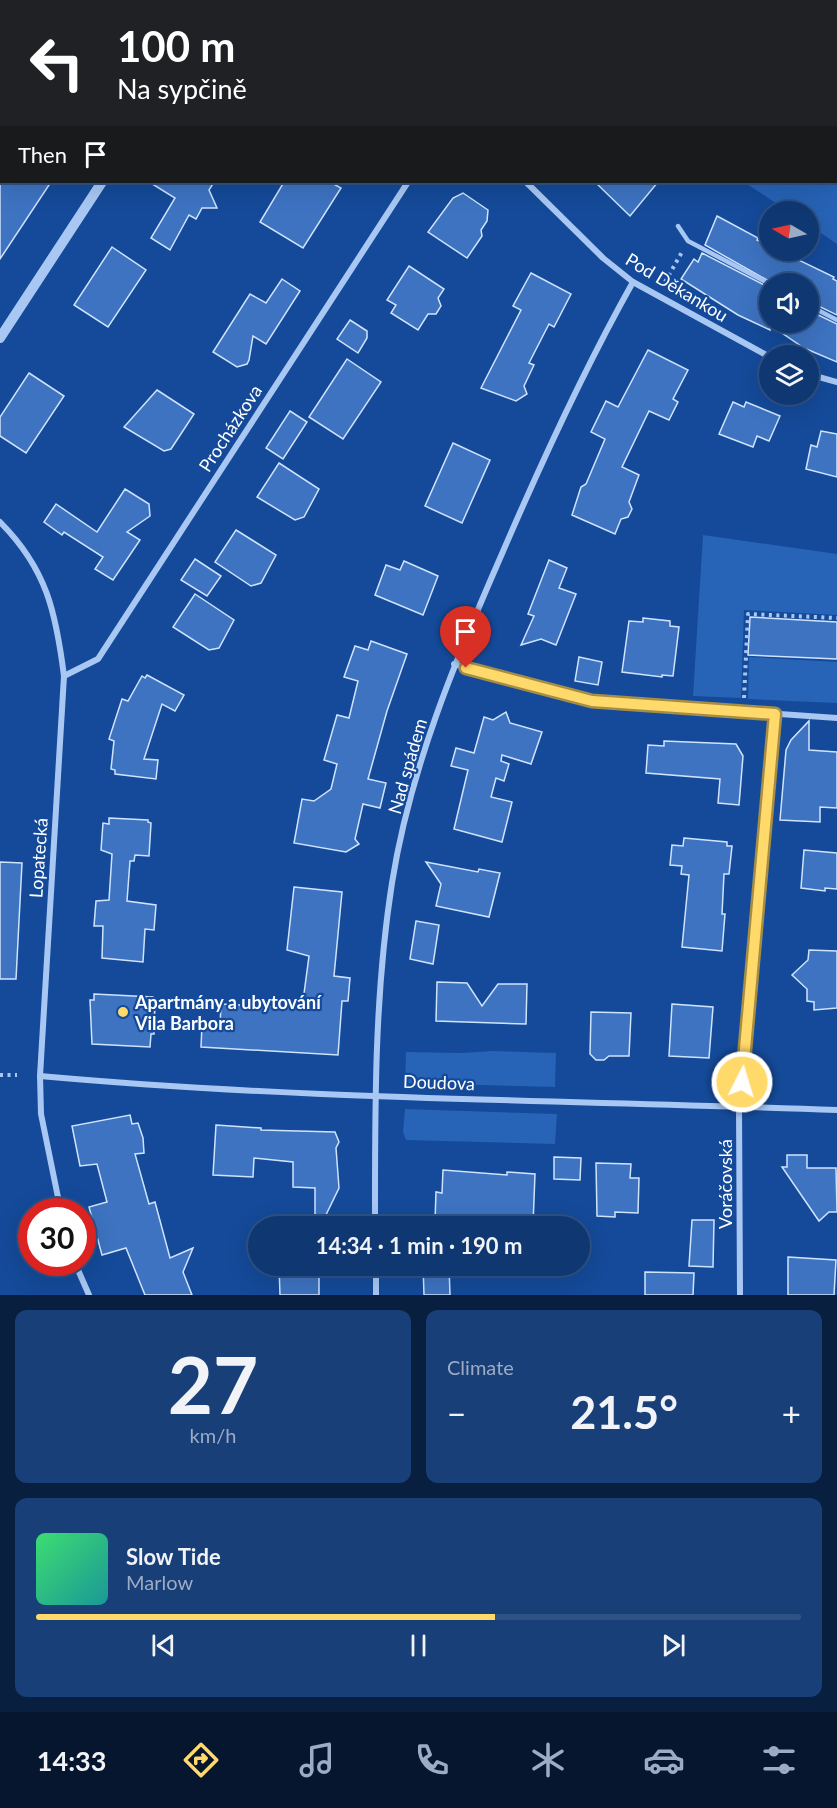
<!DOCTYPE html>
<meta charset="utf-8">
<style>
body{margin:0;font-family:Lato,sans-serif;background:#183f78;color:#f1f3f6;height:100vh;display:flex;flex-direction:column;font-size:22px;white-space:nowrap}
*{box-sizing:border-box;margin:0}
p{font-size:20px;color:#9bacc4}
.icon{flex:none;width:33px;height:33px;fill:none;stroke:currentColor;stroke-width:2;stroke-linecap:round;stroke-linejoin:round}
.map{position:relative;height:1295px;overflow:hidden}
.side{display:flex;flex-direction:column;gap:15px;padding:15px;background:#081f3f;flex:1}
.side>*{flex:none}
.top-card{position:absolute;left:0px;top:0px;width:837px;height:183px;box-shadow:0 6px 24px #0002,0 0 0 2px #2f5285;background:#202124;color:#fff;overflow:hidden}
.needle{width:39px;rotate:279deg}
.buttons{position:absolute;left:759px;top:201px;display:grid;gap:12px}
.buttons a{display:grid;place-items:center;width:60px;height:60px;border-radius:50%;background:#0f3873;box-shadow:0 6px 24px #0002,0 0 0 2px #2f5285;font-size:30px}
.speed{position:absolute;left:18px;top:1198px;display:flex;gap:12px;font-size:30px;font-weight:700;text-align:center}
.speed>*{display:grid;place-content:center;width:78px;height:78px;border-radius:50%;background:#0f3873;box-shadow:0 6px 24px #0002,0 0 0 2px #2f5285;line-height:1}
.speed .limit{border:9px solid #d22;background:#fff;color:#111}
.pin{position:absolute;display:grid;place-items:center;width:51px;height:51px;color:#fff;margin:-62px -26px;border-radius:50% 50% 50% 0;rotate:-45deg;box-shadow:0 0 6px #0007}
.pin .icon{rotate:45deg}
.me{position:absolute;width:66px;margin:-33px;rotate:5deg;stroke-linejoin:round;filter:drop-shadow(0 0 4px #0008)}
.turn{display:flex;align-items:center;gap:21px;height:126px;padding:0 18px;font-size:27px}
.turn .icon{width:78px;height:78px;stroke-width:2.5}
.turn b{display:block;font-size:42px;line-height:51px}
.then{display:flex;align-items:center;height:57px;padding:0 18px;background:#0003;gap:12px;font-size:22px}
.big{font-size:45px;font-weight:700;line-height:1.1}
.side .card{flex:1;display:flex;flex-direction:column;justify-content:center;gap:9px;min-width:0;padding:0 21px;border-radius:12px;background:#183f78}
.side .dial{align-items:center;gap:0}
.dial b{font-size:78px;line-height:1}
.song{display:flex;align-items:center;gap:18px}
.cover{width:72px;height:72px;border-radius:9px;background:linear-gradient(135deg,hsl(140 70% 55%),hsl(180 70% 35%))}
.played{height:6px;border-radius:3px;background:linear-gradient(90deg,#ffd96a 60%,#2f5285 60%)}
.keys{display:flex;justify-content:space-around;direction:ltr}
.heat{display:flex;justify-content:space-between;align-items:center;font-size:33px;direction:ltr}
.side .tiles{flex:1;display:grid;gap:15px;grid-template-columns:1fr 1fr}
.card:last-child{grid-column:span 2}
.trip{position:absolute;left:248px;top:1216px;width:342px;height:60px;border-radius:30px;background:#0f3873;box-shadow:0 6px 24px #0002,0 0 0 2px #2f5285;font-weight:700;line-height:60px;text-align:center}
.dock{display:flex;height:96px;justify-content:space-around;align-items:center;background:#06162e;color:#9bacc4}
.dock .icon{width:42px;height:42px}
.dock .on{color:#ffd96a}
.dock b{font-size:27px;color:#f1f3f6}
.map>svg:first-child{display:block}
.green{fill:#2763b7}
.building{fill:#3d73c1;stroke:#d0e3fd;stroke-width:1.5}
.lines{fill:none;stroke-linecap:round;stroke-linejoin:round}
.path{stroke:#a8c7f3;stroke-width:4;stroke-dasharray:3 4.5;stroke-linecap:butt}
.service{stroke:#a8c7f3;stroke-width:4.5}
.minor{stroke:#a8c7f3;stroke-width:6}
.tertiary{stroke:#a8c7f3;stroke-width:10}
.route-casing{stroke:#a68d45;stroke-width:15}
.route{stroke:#ffd96a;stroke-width:10}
.poi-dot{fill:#ffd96a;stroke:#144a99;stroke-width:2}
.labels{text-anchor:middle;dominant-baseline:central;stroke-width:4.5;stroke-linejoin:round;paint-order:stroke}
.street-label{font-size:18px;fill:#fff;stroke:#144a99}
.poi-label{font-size:18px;font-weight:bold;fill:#fff;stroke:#144a99;text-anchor:start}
</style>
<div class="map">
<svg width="837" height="1295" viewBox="0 0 837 1295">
<rect width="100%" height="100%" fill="#144a99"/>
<g class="green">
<path d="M822 0H837V244L809 225 808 212 788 211 744 182H836V2Z"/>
<path d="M703 535 837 554V615L744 610 741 698 693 696Z"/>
<path d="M749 657 837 662V703L748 699Z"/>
<path d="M492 1051 556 1053 555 1087 405 1083 406 1052 462 1053Z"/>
<path d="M405 1109 557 1114 555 1144 406 1140 403 1132Z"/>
</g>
<g class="building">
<path d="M0 182H51L0 259Z"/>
<path d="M149 182H214L209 190 217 208H202L196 219 189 215 170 250 151 238 175 198Z"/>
<path d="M284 182H330L341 188 303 248 260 222Z"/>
<path d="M595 182H658L630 216Z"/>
<path d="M463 193 488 210 487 221 481 230 482 236 467 258 428 232 453 198Z"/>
<path d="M717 216 758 238 757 240 770 245V250H778L834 277 833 279 837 281V315L808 301V284H774L705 245Z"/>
<path d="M112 247 146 270 108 327 74 305Z"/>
<path d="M702 253 770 288V322H808V310L837 324V362L804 348 770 325V330L738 315 681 279 694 259 698 262Z"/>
<path d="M409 266 444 289 438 298 441 306 436 314H428L418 330 391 313 396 305 387 300Z"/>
<path d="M531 273 571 294 554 327 549 324 529 363 534 365 524 386 527 394 516 401 481 388 521 310 513 306Z"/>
<path d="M282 279 300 291 266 344 253 336 249 360 247 364 237 367 213 352 250 294 266 303Z"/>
<path d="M350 320 367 331V338L358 353 337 339Z"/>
<path d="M648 350 688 370 673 399 678 402 669 420 649 411 622 467 639 475 629 502 632 509 628 517 621 519 615 534 572 515 581 487 586 484 605 439 591 432 606 401 618 407Z"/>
<path d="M347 359 381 382 343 439 309 417Z"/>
<path d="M29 373 64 396 26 453 0 436V417Z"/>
<path d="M157 390 194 414 171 449 164 451 124 427Z"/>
<path d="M733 402 744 407 746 402 780 416 769 441 757 436 753 447 719 434Z"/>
<path d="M290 411 307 422 283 459 266 448Z"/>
<path d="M821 431 837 434V477L806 469 811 445 817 447Z"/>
<path d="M453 443 490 460 462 523 425 506Z"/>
<path d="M279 463 319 489 304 517 295 520 257 497Z"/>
<path d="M125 489 149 504 150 516 127 532 140 540 113 580 95 569 103 557 64 532 62 535 44 522 56 504 97 532Z"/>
<path d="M236 530 276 555 261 583 251 586 215 562Z"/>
<path d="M195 559 221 576 207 596 181 580Z"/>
<path d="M549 560 567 568 559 588 576 594 556 645 541 639 521 645 534 616 528 614Z"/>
<path d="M404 561 438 576 423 615 375 595 386 565 400 570Z"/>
<path d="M195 594 234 620 219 648 209 650 173 627Z"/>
<path d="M750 617 837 622V659L748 655Z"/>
<path d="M643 618 670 621V626L679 627 673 676 662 675V677L622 672 629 621 643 622Z"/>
<path d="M371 641 407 654 387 711 368 779 386 783 380 808 363 804 355 839 359 844 346 852 294 843 302 799 314 801 331 789 337 764 324 760 337 715 349 718 358 681 344 677 355 646 368 650Z"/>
<path d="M579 657 602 662 598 685 575 681Z"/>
<path d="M147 675 184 695 175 711 162 704 144 759 158 760 156 779 115 774V770L111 769 114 741 109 739 122 699 128 701 142 676 145 678Z"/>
<path d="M506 712 510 723 542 732 531 764 502 755 501 761 509 764 504 781 496 778 491 797 512 802 502 842 454 829 468 770 451 766 456 748 474 753 484 717 493 720Z"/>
<path d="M809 721V750L837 752V808L820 807V822L780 820 786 750 791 740Z"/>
<path d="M664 741 736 744 743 756 739 805 718 803 720 779 646 773 648 745 664 746Z"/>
<path d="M109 818 148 820V822L151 823 149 856 135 855 134 861H130L127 901 156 905 154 930 145 929 143 962 102 958 103 926H94L96 901 109 900 112 854 101 850 103 823 109 824Z"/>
<path d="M684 838 727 842V846H732L729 874H724L722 914H725L722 951 682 947 689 875 681 874 682 866 670 865 672 845 683 846Z"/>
<path d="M804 850 837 853V889L825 888V891L801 888Z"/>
<path d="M0 862 22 863 16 979H0Z"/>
<path d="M426 862 478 872 479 869 500 873 489 917 436 906 441 884Z"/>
<path d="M294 887 342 892 334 976 350 978 348 1001H342L338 1055 201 1047 202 1025H220L221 1004 281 1007V1001H303L309 956 287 950Z"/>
<path d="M416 921 439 925 433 964 410 959Z"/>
<path d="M809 950 837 951V1008L814 1010V1002L807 1001V989L792 975 808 960Z"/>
<path d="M437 982 467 983 482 1006 498 984H527L526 1024 436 1021Z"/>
<path d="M94 994 153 997 152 1004H155L154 1034H151L150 1047 92 1044 90 1000H94Z"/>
<path d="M672 1004 713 1007 709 1058 669 1056Z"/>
<path d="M591 1012 631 1013 629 1056H609L604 1060H596L590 1054Z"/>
<path d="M130 1115 132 1124 138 1123 143 1138 144 1153 135 1154 149 1204 155 1202 170 1258 193 1248 183 1272 192 1295H145L126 1248 102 1255 89 1207 107 1202 97 1164 80 1166 72 1126Z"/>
<path d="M216 1125 261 1128V1130L335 1132 339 1142 336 1148 339 1188 320 1227H315V1188L293 1187V1162L254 1158 253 1177 213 1175Z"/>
<path d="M787 1155H807V1168H836L837 1212H829L819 1221 782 1167H787Z"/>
<path d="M554 1157 581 1158 580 1180 554 1179Z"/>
<path d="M596 1163 631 1164 630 1178H639L638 1213 615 1212V1217L597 1216Z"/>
<path d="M443 1170 507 1175V1172L535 1174 533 1225 510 1224V1217L458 1215V1222L435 1221 436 1192 442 1193Z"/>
<path d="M692 1220H714L713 1267 689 1266Z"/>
<path d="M788 1257 836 1260 834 1295H788Z"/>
<path d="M279 1266H319V1295H280Z"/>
<path d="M423 1266H449L450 1295H424Z"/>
<path d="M645 1272 694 1273 693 1295H645Z"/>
</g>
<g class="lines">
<g class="path">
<path d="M665 282 682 252"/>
<path d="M744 698 748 614 837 618"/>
<path d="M0 1075H17"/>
</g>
<g class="service">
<path d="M606 0 607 2"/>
<path d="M678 226 688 241 770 284"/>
<path d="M808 305 837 320"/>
</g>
<g class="minor">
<path d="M344 0 345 2"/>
<path d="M511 2 512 0"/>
<path d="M744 2 746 0"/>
<path d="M526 182 603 258 633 282 770 357"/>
<path d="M808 374 837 382"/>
<path d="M0 522C47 569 56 613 64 676L40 1076 41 1114 61 1212"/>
<path d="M454 664 506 680 592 701 837 718"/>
<path d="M64 676 98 659 408 182"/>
<path d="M40 1076C305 1100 571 1100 837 1110"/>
<path d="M375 1227C375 1111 374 997 392 883 410 769 455 661 501 556 541 463 583 371 633 282"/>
<path d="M75 1263 89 1295"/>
<path d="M376 1266V1295"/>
<path d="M740 1295 739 1106 775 714"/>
</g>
<g class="tertiary">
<path d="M217 2 218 0"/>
<path d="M0 338 102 182"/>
</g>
</g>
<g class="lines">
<g class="route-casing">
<path id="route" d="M466 668 592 701 775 714 742 1082"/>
</g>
<use href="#route" class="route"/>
</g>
<circle class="poi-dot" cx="123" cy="1012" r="6"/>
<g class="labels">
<g class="street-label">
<text transform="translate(677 287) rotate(31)">Pod Děkankou</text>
<text transform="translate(230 428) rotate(-57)">Procházkova</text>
<text transform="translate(407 766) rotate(-74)">Nad spádem</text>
<text transform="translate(38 858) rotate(-86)">Lopatecká</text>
<text transform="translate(439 1082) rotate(2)">Doudova</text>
<text transform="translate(725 1184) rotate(-90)">Voráčovská</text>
</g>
<g class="poi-label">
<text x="135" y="1002">Apartmány a ubytování<tspan x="135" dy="21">Vila Barbora</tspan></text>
</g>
</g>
</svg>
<div class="buttons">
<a><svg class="needle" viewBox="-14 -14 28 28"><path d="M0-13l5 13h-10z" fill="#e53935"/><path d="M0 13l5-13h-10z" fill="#9bacc4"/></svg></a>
<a><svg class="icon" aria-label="sound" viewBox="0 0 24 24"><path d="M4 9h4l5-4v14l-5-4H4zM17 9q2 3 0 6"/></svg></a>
<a><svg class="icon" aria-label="layers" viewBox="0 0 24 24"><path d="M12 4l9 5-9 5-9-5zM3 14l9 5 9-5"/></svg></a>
</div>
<div class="speed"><div class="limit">30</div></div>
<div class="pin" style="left:466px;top:668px;background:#d93025"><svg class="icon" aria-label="arrive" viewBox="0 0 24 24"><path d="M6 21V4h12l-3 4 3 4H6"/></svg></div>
<svg class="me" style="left:742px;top:1082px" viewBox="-20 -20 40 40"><circle r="17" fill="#ffd96a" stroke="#fff" stroke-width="3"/><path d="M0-11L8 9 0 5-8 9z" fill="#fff"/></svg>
<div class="trip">14:34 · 1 min · 190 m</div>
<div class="top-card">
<div class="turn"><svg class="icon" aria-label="left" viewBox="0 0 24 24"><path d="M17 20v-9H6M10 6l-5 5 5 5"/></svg><div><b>100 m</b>Na sypčině</div></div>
<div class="then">Then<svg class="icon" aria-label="arrive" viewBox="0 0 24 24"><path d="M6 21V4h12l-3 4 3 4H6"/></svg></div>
</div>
</div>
<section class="side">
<div class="tiles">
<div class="card dial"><b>27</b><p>km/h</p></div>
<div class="card"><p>Climate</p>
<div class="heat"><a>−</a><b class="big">21.5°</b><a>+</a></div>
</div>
<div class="card">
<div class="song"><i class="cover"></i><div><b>Slow Tide</b><p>Marlow</p></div></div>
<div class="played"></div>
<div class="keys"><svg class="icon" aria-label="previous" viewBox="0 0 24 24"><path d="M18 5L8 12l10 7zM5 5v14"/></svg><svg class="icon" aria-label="pause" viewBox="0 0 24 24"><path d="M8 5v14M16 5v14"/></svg><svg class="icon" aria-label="next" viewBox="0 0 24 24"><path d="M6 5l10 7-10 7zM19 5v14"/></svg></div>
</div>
</div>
</section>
<nav class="dock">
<b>14:33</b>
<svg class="icon on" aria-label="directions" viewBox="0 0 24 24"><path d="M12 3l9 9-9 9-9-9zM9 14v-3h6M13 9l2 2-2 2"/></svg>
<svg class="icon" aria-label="music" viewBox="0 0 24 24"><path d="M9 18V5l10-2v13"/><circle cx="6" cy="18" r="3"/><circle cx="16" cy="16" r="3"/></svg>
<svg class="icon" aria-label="phone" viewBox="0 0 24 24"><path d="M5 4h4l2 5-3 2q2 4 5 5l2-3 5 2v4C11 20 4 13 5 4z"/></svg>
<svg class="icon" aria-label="climate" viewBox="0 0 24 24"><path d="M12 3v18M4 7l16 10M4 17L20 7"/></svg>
<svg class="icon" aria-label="car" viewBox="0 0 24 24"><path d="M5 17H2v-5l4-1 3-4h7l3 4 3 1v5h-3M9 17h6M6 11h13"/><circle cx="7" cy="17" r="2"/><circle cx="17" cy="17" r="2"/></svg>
<svg class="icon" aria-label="filters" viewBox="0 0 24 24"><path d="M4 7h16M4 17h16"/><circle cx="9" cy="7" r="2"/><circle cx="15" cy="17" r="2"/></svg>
</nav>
